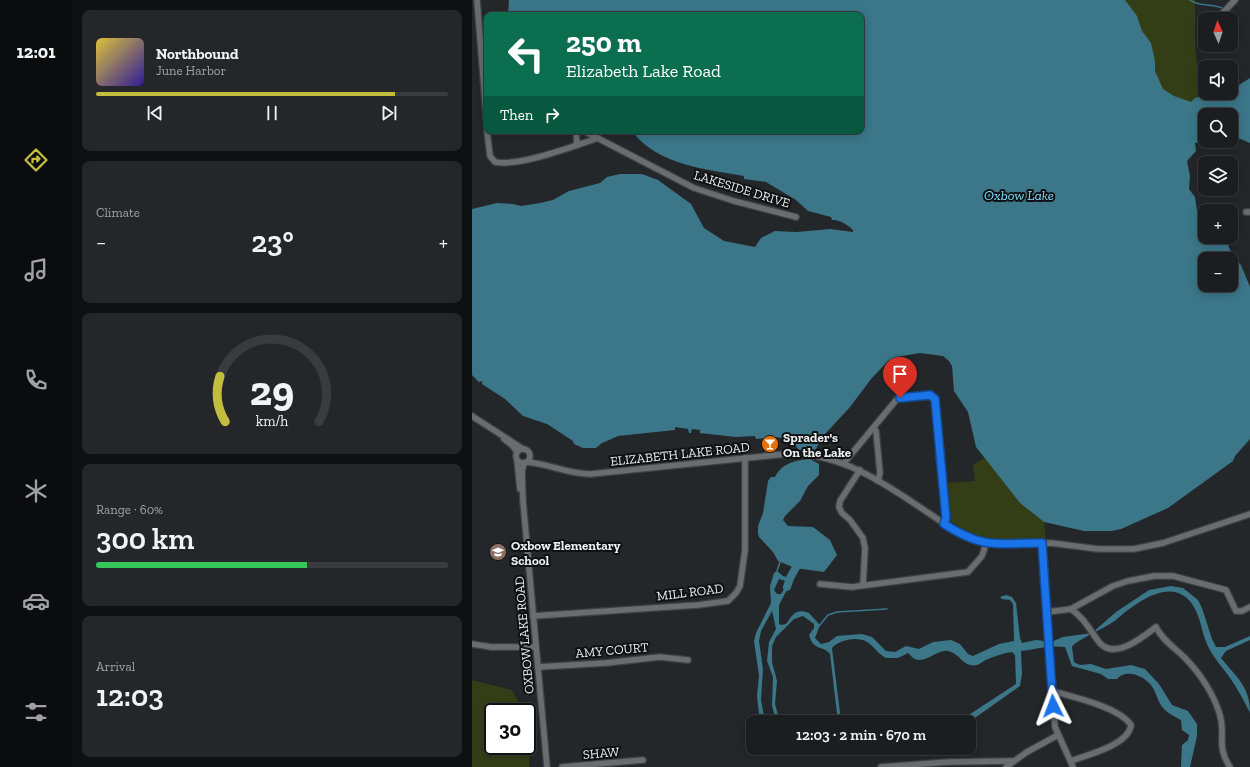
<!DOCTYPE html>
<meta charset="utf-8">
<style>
body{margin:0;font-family:"Zilla Slab",serif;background:#242629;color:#f1f3f6;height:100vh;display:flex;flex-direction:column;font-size:15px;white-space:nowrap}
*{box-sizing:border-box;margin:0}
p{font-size:13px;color:#a0a2a5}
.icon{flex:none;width:22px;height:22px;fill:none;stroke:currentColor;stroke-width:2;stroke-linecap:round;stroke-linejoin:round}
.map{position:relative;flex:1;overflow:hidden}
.drawer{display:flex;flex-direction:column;gap:10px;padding:10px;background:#0f1012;width:400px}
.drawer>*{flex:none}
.hud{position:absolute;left:12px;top:12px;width:380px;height:122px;border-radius:8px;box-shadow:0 2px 10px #0003,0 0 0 1px #393b3e;background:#0b6e4f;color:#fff;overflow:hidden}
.needle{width:26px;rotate:357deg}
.buttons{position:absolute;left:726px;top:12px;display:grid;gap:8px}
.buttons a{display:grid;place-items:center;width:40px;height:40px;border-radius:8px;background:#1b1d20;box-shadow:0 2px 10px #0003,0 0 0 1px #393b3e;font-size:20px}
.speed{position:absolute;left:12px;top:703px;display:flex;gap:8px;font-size:20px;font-weight:700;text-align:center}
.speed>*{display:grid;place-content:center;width:52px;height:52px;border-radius:50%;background:#1b1d20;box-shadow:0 2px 10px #0003,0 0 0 1px #393b3e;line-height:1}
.speed .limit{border:2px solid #111;border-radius:6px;background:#fff;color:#111}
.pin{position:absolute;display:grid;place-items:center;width:34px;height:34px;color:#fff;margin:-41px -17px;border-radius:50% 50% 50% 0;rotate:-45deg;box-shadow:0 0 4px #0007}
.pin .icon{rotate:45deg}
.me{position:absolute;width:44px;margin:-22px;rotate:357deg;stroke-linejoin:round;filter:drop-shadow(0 0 3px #0008)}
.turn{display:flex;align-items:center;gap:14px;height:84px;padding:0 16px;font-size:18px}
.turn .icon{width:52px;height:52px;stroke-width:2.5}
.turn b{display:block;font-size:28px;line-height:34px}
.then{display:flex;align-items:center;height:38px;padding:0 16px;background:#0003;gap:8px;font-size:15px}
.big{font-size:30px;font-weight:600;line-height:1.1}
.drawer .card{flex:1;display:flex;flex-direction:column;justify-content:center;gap:6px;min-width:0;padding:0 14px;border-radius:8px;background:#242629}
.drawer .dial{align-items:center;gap:0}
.dial svg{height:104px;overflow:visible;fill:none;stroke:#393b3e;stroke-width:7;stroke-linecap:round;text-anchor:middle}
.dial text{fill:#f1f3f6;stroke:none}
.song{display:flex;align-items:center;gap:12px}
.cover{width:48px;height:48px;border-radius:6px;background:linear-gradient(135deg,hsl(50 70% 55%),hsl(250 70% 35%))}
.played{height:4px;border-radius:2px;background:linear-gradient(90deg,#c3bd3e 85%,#393b3e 85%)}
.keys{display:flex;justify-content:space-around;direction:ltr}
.heat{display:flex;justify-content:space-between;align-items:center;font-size:22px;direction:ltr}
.charge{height:6px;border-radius:3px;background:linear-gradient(90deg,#34c759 60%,#393b3e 0)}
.trip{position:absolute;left:274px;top:715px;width:230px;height:40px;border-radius:8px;background:#1b1d20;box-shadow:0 2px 10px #0003,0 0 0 1px #393b3e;font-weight:600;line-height:40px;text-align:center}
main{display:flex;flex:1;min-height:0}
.dock{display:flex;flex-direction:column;width:72px;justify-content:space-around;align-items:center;background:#0b0c0d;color:#a0a2a5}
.dock .icon{width:28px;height:28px}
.dock .on{color:#c3bd3e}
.dock b{font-size:18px;color:#f1f3f6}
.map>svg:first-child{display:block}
.green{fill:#343e16}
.water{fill:#3b7689;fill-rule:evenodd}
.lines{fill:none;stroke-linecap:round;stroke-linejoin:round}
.stream{stroke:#3b7689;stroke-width:1.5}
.river{stroke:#3b7689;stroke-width:8}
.minor-casing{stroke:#3f4143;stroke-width:8}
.minor{stroke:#696d70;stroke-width:5.5}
.route-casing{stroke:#114b97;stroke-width:10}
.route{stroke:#1a73e8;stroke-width:7}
.labels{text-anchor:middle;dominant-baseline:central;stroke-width:4;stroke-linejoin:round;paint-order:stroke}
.street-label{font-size:13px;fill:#ebedef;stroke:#0f1011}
.poi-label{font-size:13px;font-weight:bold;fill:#ebedef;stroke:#0f1011;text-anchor:start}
.water-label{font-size:14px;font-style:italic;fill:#83dfff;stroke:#0f1011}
</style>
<main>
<nav class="dock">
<b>12:01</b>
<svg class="icon on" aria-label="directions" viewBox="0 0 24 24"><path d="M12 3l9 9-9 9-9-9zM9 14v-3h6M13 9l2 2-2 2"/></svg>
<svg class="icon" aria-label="music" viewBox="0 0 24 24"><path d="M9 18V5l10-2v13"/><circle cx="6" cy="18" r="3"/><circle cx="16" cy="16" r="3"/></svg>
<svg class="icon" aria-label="phone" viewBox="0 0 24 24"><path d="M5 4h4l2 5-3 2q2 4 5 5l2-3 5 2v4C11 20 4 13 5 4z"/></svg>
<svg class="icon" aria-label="climate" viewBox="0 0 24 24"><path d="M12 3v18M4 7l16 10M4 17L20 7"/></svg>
<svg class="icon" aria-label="car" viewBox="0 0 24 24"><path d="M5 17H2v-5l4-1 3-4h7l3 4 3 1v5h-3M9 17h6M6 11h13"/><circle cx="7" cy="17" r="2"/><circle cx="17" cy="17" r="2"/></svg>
<svg class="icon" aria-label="filters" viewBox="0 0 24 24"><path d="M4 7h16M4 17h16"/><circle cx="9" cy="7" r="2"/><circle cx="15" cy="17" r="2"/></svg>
</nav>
<section class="drawer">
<div class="card">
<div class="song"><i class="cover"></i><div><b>Northbound</b><p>June Harbor</p></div></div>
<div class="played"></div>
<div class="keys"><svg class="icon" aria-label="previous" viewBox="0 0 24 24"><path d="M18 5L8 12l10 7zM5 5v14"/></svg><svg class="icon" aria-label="pause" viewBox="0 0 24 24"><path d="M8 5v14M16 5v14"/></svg><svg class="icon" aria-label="next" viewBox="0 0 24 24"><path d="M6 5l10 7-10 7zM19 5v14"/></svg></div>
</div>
<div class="card"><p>Climate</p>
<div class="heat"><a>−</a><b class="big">23°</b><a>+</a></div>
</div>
<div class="card dial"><svg viewBox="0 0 100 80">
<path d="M14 69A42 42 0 1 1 86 69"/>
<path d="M14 69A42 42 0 0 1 10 34" stroke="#c3bd3e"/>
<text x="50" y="56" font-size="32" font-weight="700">29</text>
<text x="50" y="72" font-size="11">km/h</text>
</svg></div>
<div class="card"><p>Range · 60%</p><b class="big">300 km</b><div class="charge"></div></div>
<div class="card"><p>Arrival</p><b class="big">12:03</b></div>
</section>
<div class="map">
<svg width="778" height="767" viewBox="0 0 778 767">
<rect width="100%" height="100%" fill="#24272a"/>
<g class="green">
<path d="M610 0H723V42L729 112 685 104Z"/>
<path d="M513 458 548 503 572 522 574 540 509 539 479 522 476 483 503 481 501 465Z"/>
<path d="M0 680 40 690 52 712H21V746H55V718L60 727 57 767H0Z"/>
</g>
<g class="water">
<path d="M37 0H653L665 16 670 31 679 43 683 61V71L691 89 702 96 719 102 723 98 736 95 747 96 759 93V90L778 78V143L764 137 759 138V115H733V141L723 143 724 151 715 161 718 176 717 189 723 197 725 211 733 221V237H745L748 241 755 242 760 255 769 265 778 287V439L763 456 761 461 696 508 649 529 639 531H612L572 522 548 503 504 447 496 412 482 391 480 366 477 361 471 356 448 353 424 357 416 361 399 379 378 407 353 434 343 450H327L318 439 303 437 284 439 283 436 264 437 228 433V430L220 429 219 433H217L216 429 203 427V430L146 436 130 443 124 448H111L102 444 101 441 75 424 51 416 33 399 10 384V381L7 382 0 375V209L25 203 41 204 49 206 68 203 81 200 97 191 128 183 135 177 148 174H170L186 180 219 204 232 228 252 241 283 247 289 238 303 231 325 232 358 229 381 232V230C376 225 367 219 360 220L359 217 336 211 324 200 294 182 272 179V176C235 169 186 166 160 131H389V15H36ZM733 259H759V285H733Z"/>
<path d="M338 459 347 464V475L336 486 328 501 313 516 311 520 316 526 341 527 358 540 365 555 352 572 323 568 306 561 301 552 287 537 286 533V526L291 513 296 481 299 477H303C310 463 324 460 338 459Z"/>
<path d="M305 571 311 576 319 578V582L307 605V624L309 625 314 624C321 615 323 608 337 613L348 625 343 638 349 644 357 642 365 636 390 634 400 637 414 651 423 652 434 646 447 649 461 642 479 640 488 644 496 654 501 656 527 644 542 641 541 604 538 600 530 599 528 597 534 595 540 597 544 603 548 638 550 643 564 640 579 642 591 637 620 633 644 612 677 590 699 586 711 588 726 600 730 608 740 639 744 647H753L778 636V640L754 651 749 658C765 678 778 686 778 713 773 703 768 693 762 684 754 670 741 659 735 644 730 633 729 620 723 609 704 573 666 601 645 619 636 627 604 640 600 647L602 662 608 665 619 664 634 669 659 665 673 669 687 684 700 705 716 711 725 724V736L718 767H709L710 745 716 740 717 735 710 730 709 720C702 716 698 715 692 709 686 703 685 695 681 688 674 676 654 668 645 679H636L629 674 600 666 593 647C577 645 564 649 549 651L550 674 548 686 497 722H486L544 684 543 655 540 652C532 653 524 656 516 659 512 660 509 664 505 665 491 668 488 653 476 651 465 649 454 664 443 659 440 658 439 655 436 653L426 658H414C407 655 402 646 395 642 385 636 367 640 360 648L369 721 366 722 358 654C351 645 341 651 337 635L342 628V624L331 616 322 619 304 637 300 646V662L305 681 303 704 308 722H304L300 705 301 677 295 661 297 642 304 629 300 611 289 631 287 641 291 669 289 700 293 722H288L285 696 287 676 282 641 284 633 299 603 298 586 302 573ZM307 579 314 581 315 584 309 594H305L302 590Z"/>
</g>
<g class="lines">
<g class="stream">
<path d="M718 0C729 8 739 2 752 9"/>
<path d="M305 571 308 562"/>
<path d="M348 625 356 615 365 612 415 609"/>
</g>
<path class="river" d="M315 587 318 578 328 560"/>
<g class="minor-casing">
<g id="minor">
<path d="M5 0 11 75 15 78"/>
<path d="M753 11 754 19"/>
<path d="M745 19 763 0"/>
<path d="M11 75 15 127"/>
<path d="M15 131 18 156 23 162C47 167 102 146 126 138"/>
<path d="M104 131 105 145"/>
<path d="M112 131 222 188 262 201 324 217"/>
<path d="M774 212H778"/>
<path d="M0 416 51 449"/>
<path d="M402 429 404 431 408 473 406 481"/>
<path d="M32 439 40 445 45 452"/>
<circle cx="51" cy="456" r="7"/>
<path d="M45 460 48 489"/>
<path d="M55 462C78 464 95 474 119 474L313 454C380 451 434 500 488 534L501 540 520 544 579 543 626 549H662L691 543 778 514"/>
<path d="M52 463 50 471 51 501 75 767"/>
<path d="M372 463 425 399 428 398 461 396 463 399 474 518 472 524"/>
<path d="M388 470 368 501 367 507 370 513 378 520 391 538 393 548 391 585"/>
<path d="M570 543 583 727 601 767"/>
<path d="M348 584 380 587 496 572 510 556 514 544"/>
<path d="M599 609 641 586 656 581 682 576H701L754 590 764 611H770L778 607"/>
<path d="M575 612 599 609C613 619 617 629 627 642 642 661 671 637 684 627 690 640 703 648 713 658 727 672 741 693 747 712 755 734 743 745 758 767"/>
<path d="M61 616 226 605 256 601 264 593 268 586 273 550V458"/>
<path d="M0 644 19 647H64"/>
<path d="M66 667 134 663 188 657 216 660"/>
<path d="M580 691C601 697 647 707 659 725 657 745 615 755 599 761"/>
<path d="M90 767 171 760"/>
<path d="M409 767 476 762 540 761"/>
<path d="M534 767 555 752 586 735"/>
</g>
</g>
<use href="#minor" class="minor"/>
</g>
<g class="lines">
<g class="route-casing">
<path id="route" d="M428 398 458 395 463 399 474 518 472 524C513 550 525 543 570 543L581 706"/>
</g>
<use href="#route" class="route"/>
</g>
<defs>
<g id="bar-disc" transform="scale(0.9)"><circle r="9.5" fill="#e8710a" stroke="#0f1011"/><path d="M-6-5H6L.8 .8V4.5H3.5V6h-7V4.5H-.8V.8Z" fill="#fff"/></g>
<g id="school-disc" transform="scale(0.9)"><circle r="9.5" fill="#8d6e63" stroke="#0f1011"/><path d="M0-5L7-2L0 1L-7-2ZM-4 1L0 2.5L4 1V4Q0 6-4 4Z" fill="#fff"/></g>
</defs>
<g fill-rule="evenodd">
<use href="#bar-disc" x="298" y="444"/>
<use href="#school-disc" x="26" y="552"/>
</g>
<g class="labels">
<g class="street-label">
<text transform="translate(270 189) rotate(17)">LAKESIDE DRIVE</text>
<text transform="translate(208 454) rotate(-6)">ELIZABETH LAKE ROAD</text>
<text transform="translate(218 592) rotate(-7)">MILL ROAD</text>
<text transform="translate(52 635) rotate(-95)">OXBOW LAKE ROAD</text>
<text transform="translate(140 650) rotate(-5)">AMY COURT</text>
<text transform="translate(129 753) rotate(-5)">SHAW</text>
</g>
<g class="poi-label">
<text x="311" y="437">Sprader's<tspan x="311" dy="15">On the Lake</tspan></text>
<text x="39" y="545">Oxbow Elementary<tspan x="39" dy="15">School</tspan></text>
</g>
<g class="water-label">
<text x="547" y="195">Oxbow Lake</text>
</g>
</g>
</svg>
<div class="buttons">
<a><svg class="needle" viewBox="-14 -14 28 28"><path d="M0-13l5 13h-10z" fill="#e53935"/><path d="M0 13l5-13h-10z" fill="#a0a2a5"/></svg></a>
<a><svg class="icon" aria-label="sound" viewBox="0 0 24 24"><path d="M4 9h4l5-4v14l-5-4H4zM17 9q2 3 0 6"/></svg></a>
<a><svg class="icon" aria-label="search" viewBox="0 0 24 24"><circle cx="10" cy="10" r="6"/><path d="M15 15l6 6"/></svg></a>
<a><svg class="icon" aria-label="layers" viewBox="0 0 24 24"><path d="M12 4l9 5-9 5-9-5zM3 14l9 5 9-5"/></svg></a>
<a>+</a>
<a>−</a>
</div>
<div class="speed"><div class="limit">30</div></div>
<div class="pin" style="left:428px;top:398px;background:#d93025"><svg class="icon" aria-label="arrive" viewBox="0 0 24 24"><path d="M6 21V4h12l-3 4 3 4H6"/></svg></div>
<svg class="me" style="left:581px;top:706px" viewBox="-20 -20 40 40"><path d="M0-17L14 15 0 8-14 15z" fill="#1a73e8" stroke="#fff" stroke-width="4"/></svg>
<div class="trip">12:03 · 2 min · 670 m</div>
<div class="hud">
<div class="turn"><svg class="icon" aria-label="left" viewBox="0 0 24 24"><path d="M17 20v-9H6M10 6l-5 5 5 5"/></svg><div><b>250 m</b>Elizabeth Lake Road</div></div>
<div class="then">Then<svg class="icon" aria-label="right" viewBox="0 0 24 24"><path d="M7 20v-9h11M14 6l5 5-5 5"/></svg></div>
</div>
</div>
</main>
